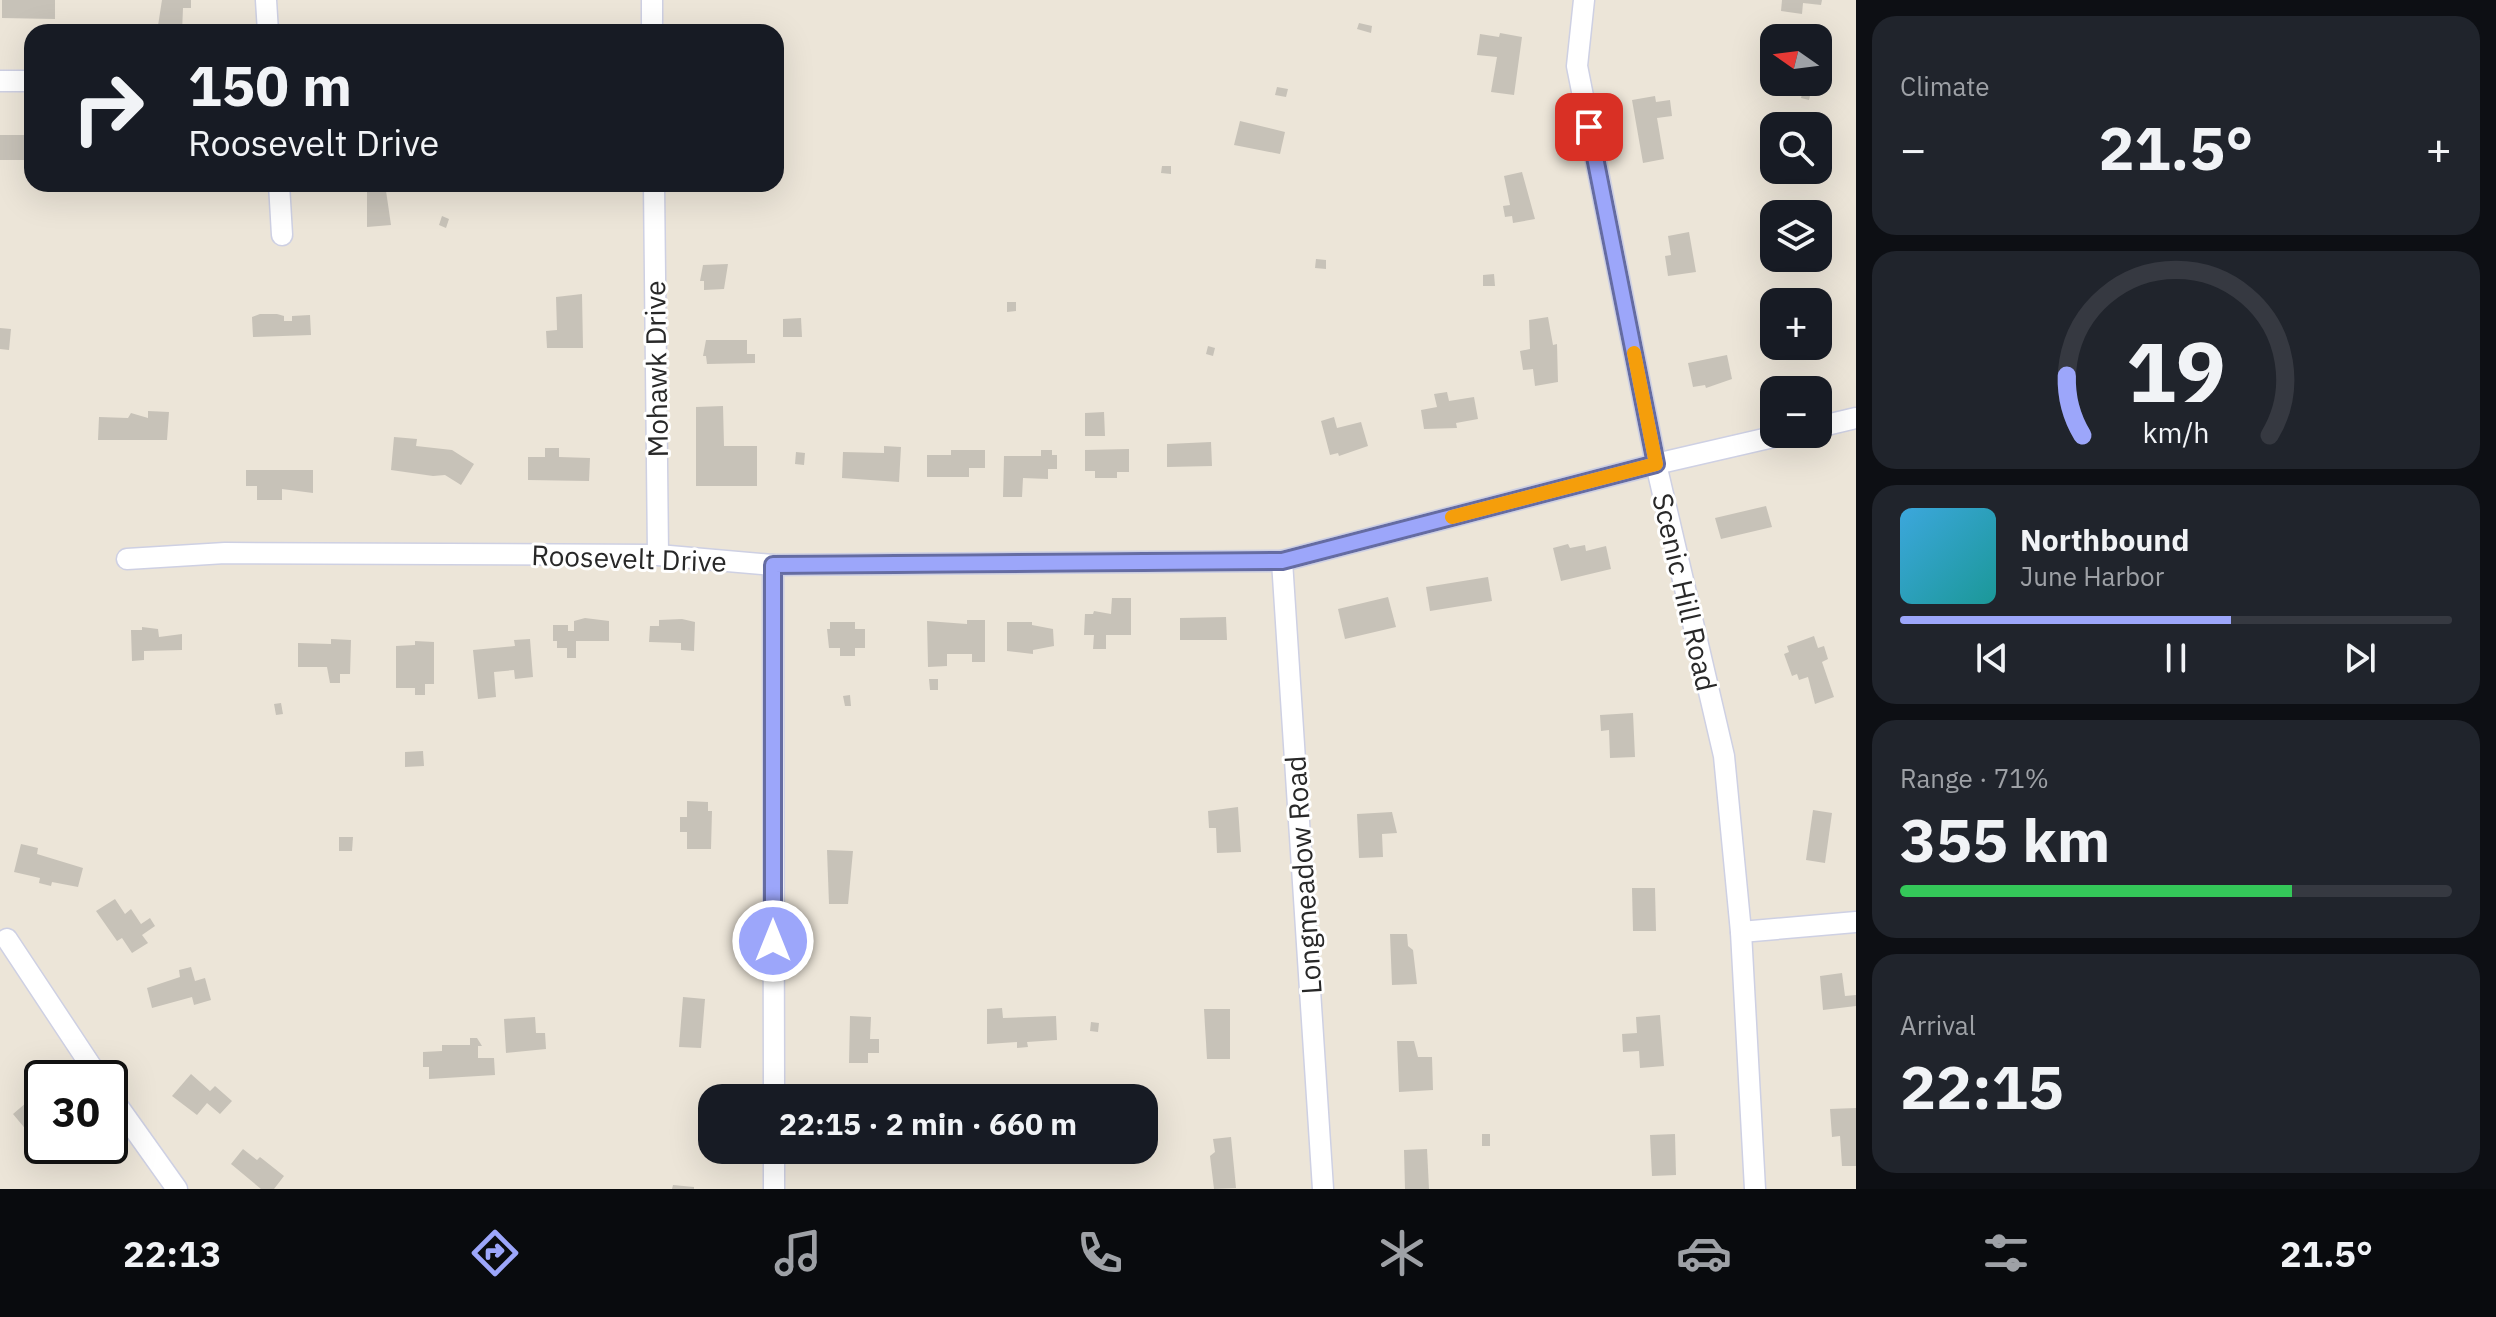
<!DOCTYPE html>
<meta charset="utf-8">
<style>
body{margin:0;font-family:"IBM Plex Sans",sans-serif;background:#20242c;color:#f1f3f6;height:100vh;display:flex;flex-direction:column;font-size:30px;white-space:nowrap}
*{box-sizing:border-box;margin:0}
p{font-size:26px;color:#9ea1a6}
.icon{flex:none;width:44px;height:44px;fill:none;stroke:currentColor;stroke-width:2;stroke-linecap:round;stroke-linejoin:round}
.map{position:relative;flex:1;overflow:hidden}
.drawer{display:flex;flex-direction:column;gap:16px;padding:16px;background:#0d0f14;width:640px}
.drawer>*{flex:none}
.guide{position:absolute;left:24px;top:24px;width:760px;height:168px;border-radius:24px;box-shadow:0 8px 32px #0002;background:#171b24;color:#f1f3f6;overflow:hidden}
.needle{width:52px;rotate:284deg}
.controls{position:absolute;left:1760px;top:24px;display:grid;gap:16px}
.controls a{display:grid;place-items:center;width:72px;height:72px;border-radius:16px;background:#171b24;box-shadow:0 8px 32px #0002;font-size:40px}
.speed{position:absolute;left:24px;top:1060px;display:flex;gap:16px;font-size:40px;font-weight:700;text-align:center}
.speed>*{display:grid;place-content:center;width:104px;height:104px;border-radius:50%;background:#171b24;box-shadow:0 8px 32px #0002;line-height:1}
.speed .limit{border:4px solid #111;border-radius:12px;background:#fff;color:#111}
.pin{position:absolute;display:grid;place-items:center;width:68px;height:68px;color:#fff;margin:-34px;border-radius:16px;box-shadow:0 4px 12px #0006}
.me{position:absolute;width:88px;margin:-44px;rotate:0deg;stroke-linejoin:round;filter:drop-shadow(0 0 6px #0008)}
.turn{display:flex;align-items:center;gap:28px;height:168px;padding:0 32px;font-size:36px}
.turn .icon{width:104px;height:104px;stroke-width:2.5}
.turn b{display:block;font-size:56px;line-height:68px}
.big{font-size:60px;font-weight:700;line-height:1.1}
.drawer .card{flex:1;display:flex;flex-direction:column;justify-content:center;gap:12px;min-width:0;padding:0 28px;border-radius:24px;background:#20242c}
.drawer .dial{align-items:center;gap:0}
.dial svg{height:208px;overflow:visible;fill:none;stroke:#363941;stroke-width:7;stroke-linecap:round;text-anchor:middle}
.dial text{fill:#f1f3f6;stroke:none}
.song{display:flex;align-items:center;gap:24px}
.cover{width:96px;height:96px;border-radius:12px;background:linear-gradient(135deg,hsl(200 70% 55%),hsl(180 70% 35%))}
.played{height:8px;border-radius:4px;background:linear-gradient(90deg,#9ca6fa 60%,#363941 60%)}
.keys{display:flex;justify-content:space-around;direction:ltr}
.heat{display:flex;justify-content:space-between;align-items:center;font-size:44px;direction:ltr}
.charge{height:12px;border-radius:6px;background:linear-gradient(90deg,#34c759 71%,#363941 0)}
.trip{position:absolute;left:698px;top:1084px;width:460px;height:80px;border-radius:24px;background:#171b24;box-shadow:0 8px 32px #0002;font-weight:700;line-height:80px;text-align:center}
.dock{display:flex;height:128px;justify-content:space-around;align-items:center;background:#090b0e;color:#9ea1a6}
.dock .icon{width:56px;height:56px}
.dock .on{color:#9ca6fa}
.dock b{font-size:36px;color:#f1f3f6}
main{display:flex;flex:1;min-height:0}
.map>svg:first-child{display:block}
.building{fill:#c7c2b8}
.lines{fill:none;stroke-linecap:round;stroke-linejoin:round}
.street-casing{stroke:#ced0e3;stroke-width:23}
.street{stroke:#fff;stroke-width:20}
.route-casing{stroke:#656ca2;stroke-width:20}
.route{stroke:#9ca6fa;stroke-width:14}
.slow{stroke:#f59e0b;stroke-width:14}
.labels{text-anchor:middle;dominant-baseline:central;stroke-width:6;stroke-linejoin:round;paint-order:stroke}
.street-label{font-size:28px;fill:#282828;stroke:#fff}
</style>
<main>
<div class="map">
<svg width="1856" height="1189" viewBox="0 0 1856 1189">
<rect width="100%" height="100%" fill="#ece5d8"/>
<g class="building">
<path d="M2 0H55V19L2 18Z"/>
<path d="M162 0H191V8H183L182 32H157Z"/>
<path d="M1782 0H1822L1821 5 1803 3 1802 14 1781 11Z"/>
<path d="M1359 23 1372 26 1371 33 1357 29Z"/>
<path d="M1500 33 1522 37 1514 95 1491 92 1497 57 1477 55 1480 34 1499 37Z"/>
<path d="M1277 87 1288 89 1286 97 1275 95Z"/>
<path d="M1803 90 1811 92 1809 100 1801 98Z"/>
<path d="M1655 96 1656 102 1670 100 1672 116 1657 118 1664 159 1643 163 1632 100Z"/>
<path d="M1240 121 1285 132 1280 154 1234 145Z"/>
<rect x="0" y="135" width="32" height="25"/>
<path d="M1162 166H1171V174L1161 173Z"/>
<path d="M1522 172 1535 219 1513 223 1512 216 1505 217 1503 206 1510 205 1504 176Z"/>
<path d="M367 184H385L391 225 367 227Z"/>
<path d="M442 216 449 219 446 228 439 225Z"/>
<path d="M1689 232 1696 272 1668 276 1665 256 1671 255 1668 236Z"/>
<path d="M1316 259 1326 260V269L1315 268Z"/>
<path d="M728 264 724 289 704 290V281H700L703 265Z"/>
<path d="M1494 274 1495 286H1483V275Z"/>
<path d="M582 294 583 348H547L546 331 557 330 556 297Z"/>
<path d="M1007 302H1016V311L1007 312Z"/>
<path d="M260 314H277L284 316V321H292V316L310 315 311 335 253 337 252 317Z"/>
<path d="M1548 317 1553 345 1557 344 1558 382 1535 386 1533 369 1523 370 1520 351 1530 349 1529 320Z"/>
<path d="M801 318 802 337H783V319Z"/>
<path d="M0 328 11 329 9 350 0 349Z"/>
<path d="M706 340H747V354H755V363L707 364 706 356H703Z"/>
<path d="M1208 346 1215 348 1213 356 1206 354Z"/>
<path d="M1727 355 1732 379 1706 388 1705 385 1693 387 1688 363Z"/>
<path d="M1447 392 1449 401 1474 397 1478 419 1456 423 1457 428 1424 429 1421 410 1437 407 1434 394Z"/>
<path d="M723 406 724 446H757V486H696V407Z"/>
<path d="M148 411 169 412 167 440H98L99 417 128 418 131 413 148 418Z"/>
<path d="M1104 412 1105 436H1085V413Z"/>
<path d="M1334 417 1337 428 1361 422 1368 446 1339 456 1338 453 1330 455 1321 421Z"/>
<path d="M394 437 417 439 416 446 452 450 474 464 461 485 445 475 433 476 391 470Z"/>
<path d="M1211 442 1212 466 1167 467V444Z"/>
<path d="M884 446 901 447 899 482 842 478 843 452 884 453Z"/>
<path d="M545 448H559V457L590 458 589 481 528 480V457H545Z"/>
<path d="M1129 449V472H1117V478H1095V471H1085V450Z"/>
<path d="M951 450H985V468H969V477H927V455H951Z"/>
<path d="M1041 450H1052V455H1057V469H1048V479L1023 478 1022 497H1003L1004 456H1041Z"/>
<path d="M796 452 805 453 804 465 795 464Z"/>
<path d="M246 470H313V493L282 489V500H257V486H246Z"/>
<path d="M1766 506 1772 527 1721 539 1715 518Z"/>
<path d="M1568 544 1570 548 1585 545 1586 551 1606 546 1611 569 1561 581 1553 548Z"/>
<path d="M1488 577 1492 601 1430 611 1426 587Z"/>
<path d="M1388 597 1396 627 1345 639 1338 609Z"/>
<path d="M1112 598H1131V635H1106V649H1093L1094 635H1084L1085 614H1093L1094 611 1111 614Z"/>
<path d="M1226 617 1227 640H1180V618Z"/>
<path d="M585 618 609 621V641H576V658H567V648H557V641H553V625H568V631H574V621Z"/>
<path d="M682 619 695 622 694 651 681 650V643L649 642 650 626H659V620Z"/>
<path d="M967 620H985V662H972V654H947V666L928 667 927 621 967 624Z"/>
<path d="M830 622H855V629H865V648H855V656H840V648H829L827 629H830Z"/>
<path d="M1007 622H1032V625L1053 629 1054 646 1033 650V654L1007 651Z"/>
<path d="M142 627 158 629 159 637 182 634V650L144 651V660L132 661 131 630H142Z"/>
<path d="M1814 636 1818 648 1824 646 1828 659 1822 662 1834 697 1815 704 1808 677 1799 680 1797 674 1792 676 1784 654 1789 652 1787 646Z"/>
<path d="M331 639 351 640 350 674H340V683H330L327 667H298V643L331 644Z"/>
<path d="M530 639 533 677 515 679 514 670 494 672 496 697 478 699 473 650 515 646 514 640Z"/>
<path d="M415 641 434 642V684H425V695H415V688H396V646L415 645Z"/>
<path d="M929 679H938V690H930Z"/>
<path d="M850 695 851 706H845L843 696Z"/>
<path d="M281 703 283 714 276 715 274 704Z"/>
<path d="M1633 713 1635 757 1610 758 1609 730 1601 731 1600 715Z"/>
<path d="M423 751 424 766 405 767V752Z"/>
<path d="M687 801 708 802V811H712L711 849H687V832H680V817H687Z"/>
<path d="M1238 807 1241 852 1217 853 1216 828H1209L1208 811Z"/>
<path d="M1813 810 1832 813 1825 863 1806 860Z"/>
<path d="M1392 812 1397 833 1382 834 1383 857 1359 858 1357 814Z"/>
<path d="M339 837H353L352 851H339Z"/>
<path d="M21 844 38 848 37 854 83 868 78 887 52 882 51 886 39 883 40 878 14 872Z"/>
<path d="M827 850 853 851 848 904H829Z"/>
<path d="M1632 888H1655L1656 931H1633Z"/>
<path d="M115 899 125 914 131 909 141 924 150 918 155 926 142 935 148 943 132 953 122 938 117 941 96 911Z"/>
<path d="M1390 934H1407L1408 946 1413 950 1417 984 1392 985Z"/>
<path d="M191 967 195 981 205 978 211 1000 194 1005 192 997 152 1008 147 988 180 977 179 970Z"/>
<path d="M1842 973 1845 996 1856 995V1006L1823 1010 1820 976Z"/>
<path d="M683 997 705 999 701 1048 679 1047Z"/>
<path d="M1002 1008 1003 1018 1056 1016 1057 1040 1027 1042 1028 1047 1017 1048V1042L987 1044V1009Z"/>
<path d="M1204 1009H1230V1059H1207Z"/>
<path d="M1660 1015 1664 1066 1640 1068 1639 1051 1623 1052 1622 1034 1637 1033 1636 1017Z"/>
<path d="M850 1016 871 1017 870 1039H879V1053H868V1063H849Z"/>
<path d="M535 1017 536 1033H545L546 1049 506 1053 504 1019Z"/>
<path d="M1091 1022 1099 1023 1098 1032 1090 1031Z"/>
<path d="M470 1038H477L482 1046H478V1058H494L495 1075 429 1079V1067H423V1052L442 1051V1045H470Z"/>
<path d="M1397 1041H1414L1418 1057H1432L1433 1090 1399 1092Z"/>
<path d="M191 1074 210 1091 215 1086 232 1101 220 1114 207 1103 197 1115 172 1096Z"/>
<path d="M33 1097 42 1107V1146H50L39 1155 27 1142 33 1138 13 1114Z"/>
<path d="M1856 1108V1166H1842L1840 1136 1832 1137 1830 1109Z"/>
<rect x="1482" y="1134" width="8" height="12"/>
<path d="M1675 1134 1676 1175 1652 1176 1650 1135Z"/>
<path d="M1231 1137 1236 1188 1214 1189 1210 1156 1215 1152 1213 1139Z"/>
<path d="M243 1149 257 1160 260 1157 284 1176 274 1189H261L231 1164Z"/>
<path d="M1427 1149 1429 1189H1405L1404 1150Z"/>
<path d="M673 1185 694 1187V1189H672Z"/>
</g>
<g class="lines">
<g class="street-casing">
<g id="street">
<path d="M266 0 268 32"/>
<path d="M652 0V32"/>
<path d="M1584 0 1577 66 1656 464 1724 756 1741 932 1755 1189"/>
<path d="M0 81H32"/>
<path d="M279 184 282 235"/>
<path d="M654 184 658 555"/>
<path d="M1818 427 1856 418"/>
<path d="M127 559 225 553 658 555 773 565 1282 561 1656 464 1786 434"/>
<path d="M1282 561 1323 1189"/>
<path d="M773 565 774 1098"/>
<path d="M1741 932 1856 922"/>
<path d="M7 939 99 1078"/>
<path d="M110 1095 177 1189"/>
<path d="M774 1150V1189"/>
</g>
</g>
<use href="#street" class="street"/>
</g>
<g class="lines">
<g class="route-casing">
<path id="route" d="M773 941V565L1282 561 1656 464 1589 127"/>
</g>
<use href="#route" class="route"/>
<path class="slow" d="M1452 517 1656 464 1634 353"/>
</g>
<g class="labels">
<g class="street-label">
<text transform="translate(656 369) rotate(-91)">Mohawk Drive</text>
<text transform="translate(629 558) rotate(2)">Roosevelt Drive</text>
<text transform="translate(1685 592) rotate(77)">Scenic Hill Road</text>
<text transform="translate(1303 875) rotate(-94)">Longmeadow Road</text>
</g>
</g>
</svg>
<div class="controls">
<a><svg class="needle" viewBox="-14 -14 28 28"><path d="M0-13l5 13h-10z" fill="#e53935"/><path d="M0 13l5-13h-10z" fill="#9ea1a6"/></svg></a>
<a><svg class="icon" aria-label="search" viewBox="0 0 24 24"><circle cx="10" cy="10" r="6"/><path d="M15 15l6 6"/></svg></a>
<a><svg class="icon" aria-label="layers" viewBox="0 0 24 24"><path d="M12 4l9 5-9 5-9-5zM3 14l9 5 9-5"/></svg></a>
<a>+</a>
<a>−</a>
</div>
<div class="speed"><div class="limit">30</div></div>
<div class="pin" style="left:1589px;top:127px;background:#d93025"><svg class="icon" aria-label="arrive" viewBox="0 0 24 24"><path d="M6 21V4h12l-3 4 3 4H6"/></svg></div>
<svg class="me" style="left:773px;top:941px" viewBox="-20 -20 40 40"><circle r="17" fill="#9ca6fa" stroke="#fff" stroke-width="3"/><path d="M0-11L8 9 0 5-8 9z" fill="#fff"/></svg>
<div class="trip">22:15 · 2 min · 660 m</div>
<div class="guide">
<div class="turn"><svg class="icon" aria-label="right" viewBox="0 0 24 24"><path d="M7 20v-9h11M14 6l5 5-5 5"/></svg><div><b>150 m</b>Roosevelt Drive</div></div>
</div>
</div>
<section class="drawer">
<div class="card"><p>Climate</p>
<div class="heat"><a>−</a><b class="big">21.5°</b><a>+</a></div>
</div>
<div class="card dial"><svg viewBox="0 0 100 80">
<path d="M14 69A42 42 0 1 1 86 69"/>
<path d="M14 69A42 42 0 0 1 8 46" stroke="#9ca6fa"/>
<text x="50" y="56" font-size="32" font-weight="700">19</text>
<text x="50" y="72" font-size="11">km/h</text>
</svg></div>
<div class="card">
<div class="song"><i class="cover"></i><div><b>Northbound</b><p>June Harbor</p></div></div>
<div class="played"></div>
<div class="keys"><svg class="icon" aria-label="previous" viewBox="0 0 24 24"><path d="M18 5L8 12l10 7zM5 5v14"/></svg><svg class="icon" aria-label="pause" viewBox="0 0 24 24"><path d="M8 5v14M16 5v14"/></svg><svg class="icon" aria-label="next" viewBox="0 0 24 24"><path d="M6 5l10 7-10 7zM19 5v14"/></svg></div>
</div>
<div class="card"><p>Range · 71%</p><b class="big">355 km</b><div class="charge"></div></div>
<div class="card"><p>Arrival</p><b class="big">22:15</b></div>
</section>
</main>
<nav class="dock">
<b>22:13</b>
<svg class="icon on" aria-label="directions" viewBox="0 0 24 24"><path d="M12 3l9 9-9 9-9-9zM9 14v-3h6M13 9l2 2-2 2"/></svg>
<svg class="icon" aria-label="music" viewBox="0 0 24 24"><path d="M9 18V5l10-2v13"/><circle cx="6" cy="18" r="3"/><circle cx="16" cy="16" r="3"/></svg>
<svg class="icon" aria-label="phone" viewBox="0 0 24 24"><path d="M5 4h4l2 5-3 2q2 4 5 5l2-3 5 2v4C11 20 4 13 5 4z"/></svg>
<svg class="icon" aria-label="climate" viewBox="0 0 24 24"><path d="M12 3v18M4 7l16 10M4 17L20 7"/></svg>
<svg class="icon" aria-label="car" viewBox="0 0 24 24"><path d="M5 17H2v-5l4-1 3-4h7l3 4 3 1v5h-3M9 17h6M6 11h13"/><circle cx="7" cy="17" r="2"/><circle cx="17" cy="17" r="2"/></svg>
<svg class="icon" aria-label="filters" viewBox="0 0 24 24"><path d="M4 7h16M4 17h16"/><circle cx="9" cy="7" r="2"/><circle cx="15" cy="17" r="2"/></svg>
<b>21.5°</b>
</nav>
